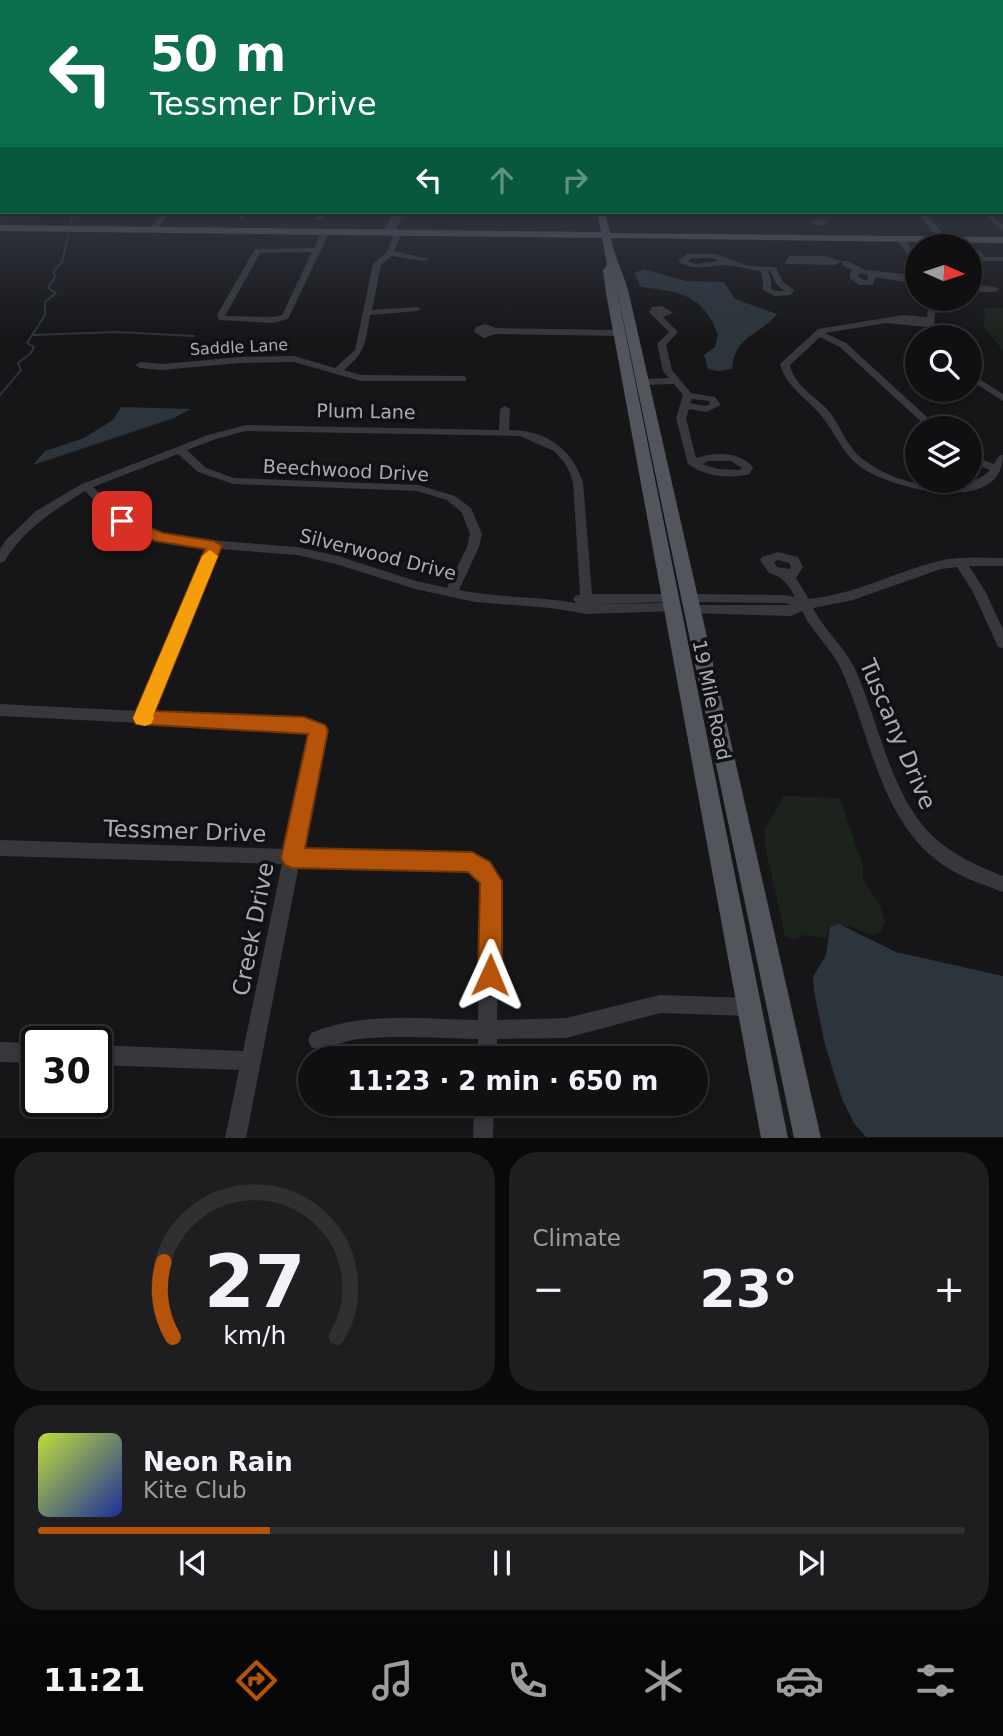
<!DOCTYPE html>
<meta charset="utf-8">
<style>
body{margin:0;font-family:"DejaVu Sans",sans-serif;background:#1e1e20;color:#f1f3f6;height:100vh;display:flex;flex-direction:column;font-size:26px;white-space:nowrap}
*{box-sizing:border-box;margin:0}
p{font-size:23px;color:#9c9d9f}
.icon{flex:none;width:38px;height:38px;fill:none;stroke:currentColor;stroke-width:2;stroke-linecap:round;stroke-linejoin:round}
.map{position:relative;height:1138px;overflow:hidden}
.details{display:flex;flex-direction:column;gap:14px;padding:14px;background:#09090a;flex:1}
.details>*{flex:none}
.hud{position:absolute;left:0px;top:0px;width:1004px;height:214px;box-shadow:0 4px 10px #0003,0 0 0 2px #303032;background:#0b6e4f;color:#fff;overflow:hidden}
.needle{width:46px;rotate:93deg}
.fabs{position:absolute;left:905px;top:234px;display:grid;gap:14px}
.fabs a{display:grid;place-items:center;width:77px;height:77px;border-radius:50%;background:#101012;box-shadow:0 4px 10px #0003,0 0 0 2px #303032;font-size:35px}
.speed{position:absolute;left:21px;top:1026px;display:flex;gap:14px;font-size:35px;font-weight:700;text-align:center}
.speed>*{display:grid;place-content:center;width:91px;height:91px;border-radius:50%;background:#101012;box-shadow:0 4px 10px #0003,0 0 0 2px #303032;line-height:1}
.speed .limit{border:4px solid #111;border-radius:10px;background:#fff;color:#111}
.pin{position:absolute;display:grid;place-items:center;width:60px;height:60px;color:#fff;margin:-30px;border-radius:14px;box-shadow:0 4px 10px #0006}
.me{position:absolute;width:77px;margin:-38px;rotate:1deg;stroke-linejoin:round;filter:drop-shadow(0 0 5px #0008)}
.turn{display:flex;align-items:center;gap:24px;height:147px;padding:0 35px;font-size:32px}
.turn .icon{width:91px;height:91px;stroke-width:2.5}
.turn b{display:block;font-size:49px;line-height:60px}
.lanes{display:flex;align-items:center;height:66px;padding:0 35px;background:#0003;justify-content:center;gap:35px;direction:ltr}
.lanes .off{opacity:.35}
.big{font-size:52px;font-weight:600;line-height:1.1}
.details .card{flex:1;display:flex;flex-direction:column;justify-content:center;gap:10px;min-width:0;padding:0 24px;border-radius:28px;background:#1e1e20}
.details .dial{align-items:center;gap:0}
.dial svg{height:182px;overflow:visible;fill:none;stroke:#303032;stroke-width:7;stroke-linecap:round;text-anchor:middle}
.dial text{fill:#f1f3f6;stroke:none}
.song{display:flex;align-items:center;gap:21px}
.cover{width:84px;height:84px;border-radius:10px;background:linear-gradient(135deg,hsl(70 70% 55%),hsl(230 70% 35%))}
.played{height:7px;border-radius:4px;background:linear-gradient(90deg,#b45309 25%,#303032 25%)}
.keys{display:flex;justify-content:space-around;direction:ltr}
.heat{display:flex;justify-content:space-between;align-items:center;font-size:38px;direction:ltr}
.details .tiles{flex:1;display:grid;gap:14px;grid-template-columns:1fr 1fr}
.card:last-child{grid-column:span 2}
.trip{position:absolute;left:298px;top:1046px;width:410px;height:70px;border-radius:35px;background:#101012;box-shadow:0 4px 10px #0003,0 0 0 2px #303032;font-weight:600;line-height:70px;text-align:center}
.menu{display:flex;height:112px;justify-content:space-around;align-items:center;background:#060607;color:#9c9d9f}
.menu .icon{width:49px;height:49px}
.menu .selected{color:#b45309}
.menu b{font-size:32px;color:#f1f3f6}
.map>svg:first-child{display:block}
.green{fill:#1c231d}
.water{fill:#2c353c}
.lines{fill:none;stroke-linecap:round;stroke-linejoin:round}
.stream{stroke:#2c353c;stroke-width:2}
.minor{fill:#37383d;fill-rule:evenodd}
.major{fill:#53555c;fill-rule:evenodd}
.route{fill:#b45309;stroke:#753606;stroke-width:2}
.slow{fill:#f59e0b}
.labels{text-anchor:middle;dominant-baseline:central;stroke-width:7;stroke-linejoin:round;paint-order:stroke}
.far-street-label{font-size:16px;fill:#a8adb8;stroke:#111113}
.street-label{font-size:19px;fill:#a8adb8;stroke:#111113}
.near-street-label{font-size:23px;fill:#a8adb8;stroke:#111113}
</style>
<div class="map">
<svg width="1003" height="1138" viewBox="0 0 1003 1138">
<rect width="100%" height="100%" fill="#161618"/>
<g class="green">
<path d="M0 179 2 212H41L29 223 0 222Z"/>
<path d="M985 308H1003V351L984 327Z"/>
<path d="M784 796 840 798 863 866V879L879 904 885 922 881 931 873 935 848 926 830 927 826 938 804 935 794 940 785 936 765 846V828Z"/>
</g>
<g class="water">
<path d="M643 269 686 281 724 282 735 299 777 314C759 336 735 335 732 369L718 371 708 369 704 355 715 347 718 335C703 294 680 292 641 287L634 273Z"/>
<path d="M121 407 191 409 174 418 33 465 45 451 84 438 113 420Z"/>
<path d="M839 924 896 952 1003 976V1137H866L854 1123 842 1099 825 1045 814 991 813 977 826 955 830 927Z"/>
</g>
<g class="lines">
<g class="stream">
<path d="M71 222 73 212"/>
<path d="M32 335 117 332 194 336"/>
<path d="M0 395 21 370 18 363 31 353 34 347 27 343 45 315V302L56 293 48 288 55 277 54 271 62 262 68 235"/>
</g>
<g class="minor">
<path d="M170 212H179L165 218 156 232H150L149 230 161 216Z"/>
<path d="M243 212H249L242 220 239 218Z"/>
<path d="M323 212H330L320 220H316V218Z"/>
<path d="M502 212H522C518 215 505 216 502 212Z"/>
<path d="M916 212H923L947 237V241H941Z"/>
<path d="M981 212H988L1003 225V231Z"/>
<path d="M396 213 402 217 395 231 398 230 402 232 394 251 429 259 425 261 392 256 381 265 372 310 417 307 421 309 417 311 370 315C365 343 367 351 344 370L361 375 463 376 466 377V381H361L294 362 240 363 162 370 140 368 135 365 140 362 162 364 240 357 294 356 335 368 355 350 373 264 387 252 394 232 388 234 385 227 394 214Z"/>
<path d="M821 219 827 223V225H815L811 223 814 220Z"/>
<path d="M323 229 330 231 288 319 273 323 219 320 217 315 255 249 314 248ZM312 252 282 315 273 317 225 316 260 253Z"/>
<path d="M897 236H903L917 256V263H914L897 240Z"/>
<path d="M970 248 980 251 985 257H1003V261H974L973 259 977 257 970 252Z"/>
<path d="M687 254H715L749 266 776 267 783 282 794 290 791 295 775 296 763 290V279L760 271C750 270 742 267 732 266 712 262 698 274 678 261ZM692 258H713L719 261 696 264 688 261ZM768 271H770L777 285 785 291H776L771 289V279Z"/>
<path d="M790 256H825L842 261 835 265 786 264 785 262Z"/>
<path d="M842 261H848L865 270 917 275V279H915L917 280V284L875 277 873 285H859L850 278V273L853 270 842 265ZM859 273 868 275 867 281 858 277Z"/>
<path d="M970 283 998 288 999 290 995 292H970Z"/>
<path d="M929 299H937L934 323 939 338H931L927 327 886 323 825 333 846 343 940 429H929L840 347 820 337 790 365C794 385 813 395 827 409 839 422 844 441 857 454 885 482 959 502 990 470L970 462V455L994 464 999 456 1003 455C1003 515 898 490 867 471 844 458 838 437 823 418 809 399 786 388 780 364L818 329 903 315 927 317Z"/>
<path d="M662 306 673 313 663 317 678 332 666 345 672 370 691 393 715 397 721 405 706 412 689 409 686 418 696 458C715 452 739 451 753 467L750 474C730 479 705 477 688 464L676 418 683 395 674 384 643 385 638 382 643 379 669 378 663 371 657 344 669 332 649 312 652 307ZM692 399 709 401 710 404 705 406 690 403ZM709 461H731L742 468 740 470 718 469 702 464Z"/>
<path d="M485 324 496 328 619 330 623 333 619 336 495 334 484 338 474 332 476 327Z"/>
<path d="M970 373 1003 394V401L970 380Z"/>
<path d="M505 406 510 409 509 430C546 430 571 448 583 482L592 594H670L676 598 670 602 593 604 672 603 677 605 678 608 677 611 587 614 551 608 475 602 415 589 336 564 297 555 219 549 152 712 304 719 323 726 325 730 302 849 472 854 488 863 499 881 497 1020 566 1018 660 995 750 998 757 1000 759 1007 757 1014 750 1016 660 1013 566 1038 497 1039V1059H477L478 1039C438 1038 397 1035 358 1039 343 1040 325 1053 311 1047L308 1040 311 1033C364 1011 422 1019 478 1020L482 883 469 870 299 865 246 1138H225L239 1070 96 1065V1045L243 1051 282 864 0 856V840L286 849 310 733 304 731 0 716V704L138 711 207 548C180 546 139 539 117 523 105 514 95 501 85 491 53 511 24 529 4 562L0 563V549L6 540 36 511 82 484 208 435 246 425 499 430 500 409ZM246 431 520 436 554 451 564 462 569 471 573 482 580 594 575 596 573 599 576 603C537 596 497 598 459 590L479 547 482 534 471 508 455 496 418 485 234 478 206 468 187 450 216 439ZM178 454 198 472 233 484 417 491 447 500 462 513 470 534 467 547 447 588 416 581 338 556 297 547 182 538 163 534 126 518 93 487Z"/>
<path d="M778 552 798 557 803 567 796 578 809 599C857 594 894 572 939 561 959 556 981 558 1003 558V566H969L985 591 1003 629V648L998 647 973 592 957 567 941 569 853 600 813 608C824 630 844 646 855 669 880 724 892 806 942 844 961 859 981 867 1003 876V892C988 886 972 881 958 874 881 834 873 740 841 669 831 648 812 632 802 611L791 616 688 613 687 610 688 607 693 605H791L784 603 690 602 684 598 690 594 784 595 795 597C789 585 782 576 769 573L760 560 762 557ZM778 560 789 563 791 567 789 569 777 567 774 562Z"/>
<path d="M0 1042 37 1043V1063L0 1062Z"/>
<path d="M474 1104H494L493 1138H473Z"/>
</g>
<path class="major" d="M597 212H605L610 233 1003 237V243L611 238C615 259 624 273 629 294L821 1138H794L613 271 788 1138H761L606 293 603 270 607 265 602 238 0 231V225L601 232Z"/>
</g>
<linearGradient id="sky" x2="0" y2="1"><stop stop-color="#0c0c0d"/><stop offset="0.53" stop-color="#363c48"/><stop offset="1" stop-color="#363c48" stop-opacity="0"/></linearGradient>
<rect width="1003" height="338" fill="url(#sky)"/>
<path class="route" d="M122 517 163 533 214 541 222 546 155 711 304 717 325 725 328 730 305 848 472 852 490 862 502 881V975L498 983 490 987 481 983 478 975 480 883 468 872 292 868 285 865 281 858 308 734 136 724 133 718 205 549 155 541 116 525 114 521 116 518Z"/>
<path class="slow" d="M210 550 218 556 153 716 154 718 151 724 145 726 136 724 133 718 202 556Z"/>
<g class="labels">
<g class="far-street-label">
<text transform="translate(239 347) rotate(-3)">Saddle Lane</text>
</g>
<g class="street-label">
<text transform="translate(366 411) rotate(1)">Plum Lane</text>
<text transform="translate(346 470) rotate(3)">Beechwood Drive</text>
<text transform="translate(378 554) rotate(14)">Silverwood Drive</text>
<text transform="translate(712 700) rotate(78)">19 Mile Road</text>
</g>
<g class="near-street-label">
<text transform="translate(898 734) rotate(67)">Tuscany Drive</text>
<text transform="translate(185 831) rotate(2)">Tessmer Drive</text>
<text transform="translate(253 929) rotate(-79)">Creek Drive</text>
</g>
</g>
</svg>
<div class="fabs">
<a><svg class="needle" viewBox="-14 -14 28 28"><path d="M0-13l5 13h-10z" fill="#e53935"/><path d="M0 13l5-13h-10z" fill="#9c9d9f"/></svg></a>
<a><svg class="icon" aria-label="search" viewBox="0 0 24 24"><circle cx="10" cy="10" r="6"/><path d="M15 15l6 6"/></svg></a>
<a><svg class="icon" aria-label="layers" viewBox="0 0 24 24"><path d="M12 4l9 5-9 5-9-5zM3 14l9 5 9-5"/></svg></a>
</div>
<div class="speed"><div class="limit">30</div></div>
<div class="pin" style="left:122px;top:521px;background:#d93025"><svg class="icon" aria-label="arrive" viewBox="0 0 24 24"><path d="M6 21V4h12l-3 4 3 4H6"/></svg></div>
<svg class="me" style="left:490px;top:975px" viewBox="-20 -20 40 40"><path d="M0-17L14 15 0 8-14 15z" fill="#b45309" stroke="#fff" stroke-width="4"/></svg>
<div class="trip">11:23 · 2 min · 650 m</div>
<div class="hud">
<div class="turn"><svg class="icon" aria-label="left" viewBox="0 0 24 24"><path d="M17 20v-9H6M10 6l-5 5 5 5"/></svg><div><b>50 m</b>Tessmer Drive</div></div>
<div class="lanes"><svg class="icon" aria-label="left" viewBox="0 0 24 24"><path d="M17 20v-9H6M10 6l-5 5 5 5"/></svg><svg class="icon off" aria-label="ahead" viewBox="0 0 24 24"><path d="M12 20V5M6 11l6-6 6 6"/></svg><svg class="icon off" aria-label="right" viewBox="0 0 24 24"><path d="M7 20v-9h11M14 6l5 5-5 5"/></svg></div>
</div>
</div>
<section class="details">
<div class="tiles">
<div class="card dial"><svg viewBox="0 0 100 80">
<path d="M14 69A42 42 0 1 1 86 69"/>
<path d="M14 69A42 42 0 0 1 10 36" stroke="#b45309"/>
<text x="50" y="56" font-size="32" font-weight="700">27</text>
<text x="50" y="72" font-size="11">km/h</text>
</svg></div>
<div class="card"><p>Climate</p>
<div class="heat"><a>−</a><b class="big">23°</b><a>+</a></div>
</div>
<div class="card">
<div class="song"><i class="cover"></i><div><b>Neon Rain</b><p>Kite Club</p></div></div>
<div class="played"></div>
<div class="keys"><svg class="icon" aria-label="previous" viewBox="0 0 24 24"><path d="M18 5L8 12l10 7zM5 5v14"/></svg><svg class="icon" aria-label="pause" viewBox="0 0 24 24"><path d="M8 5v14M16 5v14"/></svg><svg class="icon" aria-label="next" viewBox="0 0 24 24"><path d="M6 5l10 7-10 7zM19 5v14"/></svg></div>
</div>
</div>
</section>
<nav class="menu">
<b>11:21</b>
<svg class="icon selected" aria-label="directions" viewBox="0 0 24 24"><path d="M12 3l9 9-9 9-9-9zM9 14v-3h6M13 9l2 2-2 2"/></svg>
<svg class="icon" aria-label="music" viewBox="0 0 24 24"><path d="M9 18V5l10-2v13"/><circle cx="6" cy="18" r="3"/><circle cx="16" cy="16" r="3"/></svg>
<svg class="icon" aria-label="phone" viewBox="0 0 24 24"><path d="M5 4h4l2 5-3 2q2 4 5 5l2-3 5 2v4C11 20 4 13 5 4z"/></svg>
<svg class="icon" aria-label="climate" viewBox="0 0 24 24"><path d="M12 3v18M4 7l16 10M4 17L20 7"/></svg>
<svg class="icon" aria-label="car" viewBox="0 0 24 24"><path d="M5 17H2v-5l4-1 3-4h7l3 4 3 1v5h-3M9 17h6M6 11h13"/><circle cx="7" cy="17" r="2"/><circle cx="17" cy="17" r="2"/></svg>
<svg class="icon" aria-label="filters" viewBox="0 0 24 24"><path d="M4 7h16M4 17h16"/><circle cx="9" cy="7" r="2"/><circle cx="15" cy="17" r="2"/></svg>
</nav>
